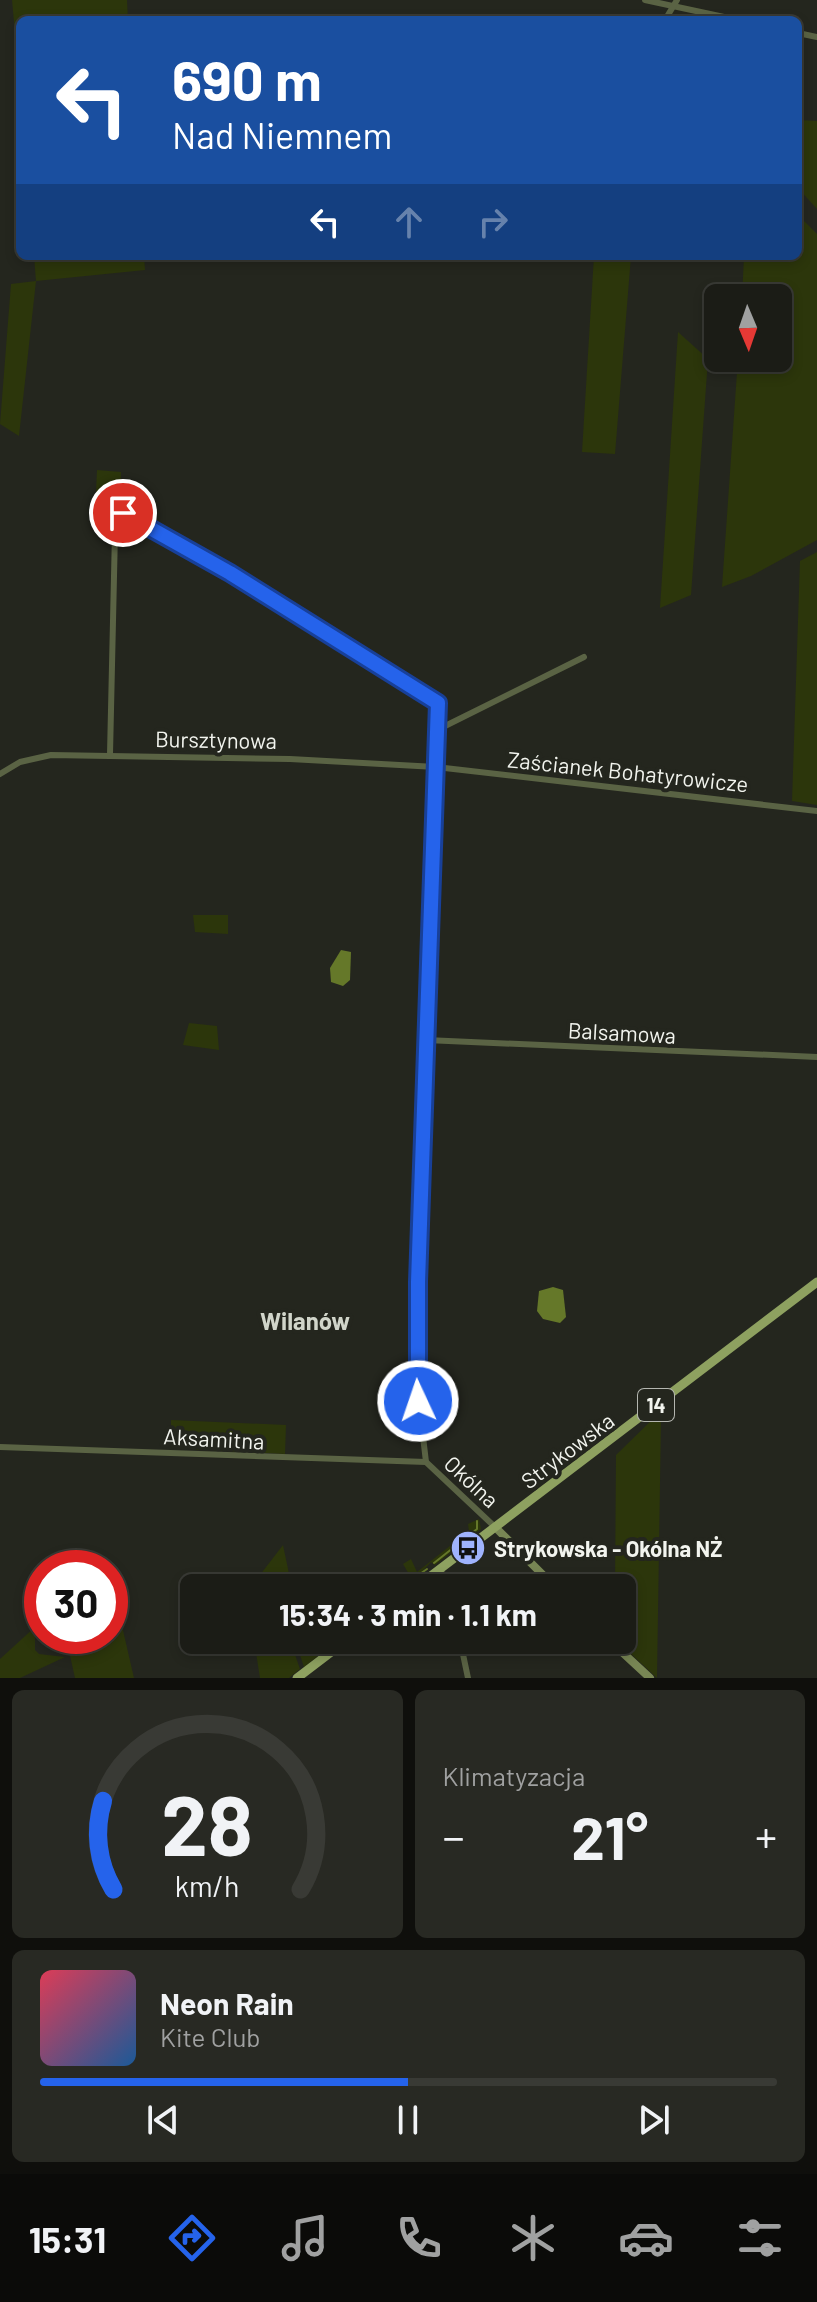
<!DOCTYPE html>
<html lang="pl">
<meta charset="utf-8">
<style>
body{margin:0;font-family:Barlow,sans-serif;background:#282923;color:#f1f3f6;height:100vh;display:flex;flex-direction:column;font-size:30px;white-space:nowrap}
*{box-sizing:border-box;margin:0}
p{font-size:26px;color:#a0a1a1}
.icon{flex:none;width:44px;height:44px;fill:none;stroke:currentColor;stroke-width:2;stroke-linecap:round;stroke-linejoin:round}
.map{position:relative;height:1678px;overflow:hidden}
.side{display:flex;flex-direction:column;gap:12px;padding:12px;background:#0f0f0c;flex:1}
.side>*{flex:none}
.banner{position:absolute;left:16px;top:16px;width:786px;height:244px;border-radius:12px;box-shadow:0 4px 12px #0003,0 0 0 2px #393a35;background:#1a4fa0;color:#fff;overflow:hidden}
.needle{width:52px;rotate:178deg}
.controls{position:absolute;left:704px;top:284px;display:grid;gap:16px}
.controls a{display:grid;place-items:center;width:88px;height:88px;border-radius:12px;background:#1b1c16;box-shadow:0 4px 12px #0003,0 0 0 2px #393a35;font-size:40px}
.speed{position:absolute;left:24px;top:1550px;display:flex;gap:16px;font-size:40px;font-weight:700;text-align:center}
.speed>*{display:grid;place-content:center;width:104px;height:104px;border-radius:50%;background:#1b1c16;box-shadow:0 4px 12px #0003,0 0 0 2px #393a35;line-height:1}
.speed .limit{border:12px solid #d22;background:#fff;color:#111}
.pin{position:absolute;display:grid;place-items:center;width:68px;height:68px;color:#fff;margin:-34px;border:4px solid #fff;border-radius:50%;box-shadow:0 2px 8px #0007}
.me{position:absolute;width:88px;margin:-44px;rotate:357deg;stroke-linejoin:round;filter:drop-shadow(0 0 6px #0008)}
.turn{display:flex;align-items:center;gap:28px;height:168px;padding:0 24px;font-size:36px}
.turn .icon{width:104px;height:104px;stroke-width:2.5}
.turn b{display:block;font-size:56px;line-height:68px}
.lanes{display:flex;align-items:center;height:76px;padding:0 24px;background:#0003;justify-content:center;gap:40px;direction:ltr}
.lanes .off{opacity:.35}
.big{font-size:60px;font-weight:700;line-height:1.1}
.side .tile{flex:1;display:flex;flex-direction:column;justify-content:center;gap:12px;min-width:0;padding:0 28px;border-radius:12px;background:#282923}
.side .dial{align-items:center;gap:0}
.dial svg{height:208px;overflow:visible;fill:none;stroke:#393a35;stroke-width:7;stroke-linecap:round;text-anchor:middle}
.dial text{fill:#f1f3f6;stroke:none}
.song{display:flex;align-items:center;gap:24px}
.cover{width:96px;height:96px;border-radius:12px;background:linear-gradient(135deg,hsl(350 70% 55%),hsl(210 70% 35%))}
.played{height:8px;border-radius:4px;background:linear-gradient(90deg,#2563eb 50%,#393a35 50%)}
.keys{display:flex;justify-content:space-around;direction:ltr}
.heat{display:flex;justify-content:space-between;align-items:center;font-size:44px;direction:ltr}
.side .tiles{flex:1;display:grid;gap:12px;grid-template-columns:1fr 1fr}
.tile:last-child{grid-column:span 2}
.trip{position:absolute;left:180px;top:1574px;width:456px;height:80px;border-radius:12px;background:#1b1c16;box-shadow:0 4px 12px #0003,0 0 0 2px #393a35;font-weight:700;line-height:80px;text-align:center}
.dock{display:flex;height:128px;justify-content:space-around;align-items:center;background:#0b0b09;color:#a0a1a1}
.dock .icon{width:56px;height:56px}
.dock .active{color:#2563eb}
.dock b{font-size:36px;color:#f1f3f6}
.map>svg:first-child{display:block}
.green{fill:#2c360b}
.water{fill:#657829}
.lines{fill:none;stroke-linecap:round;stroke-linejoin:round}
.stream{stroke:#657829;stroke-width:2}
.street{stroke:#5a6344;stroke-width:6}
.secondary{stroke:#788654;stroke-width:8}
.primary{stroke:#8ea160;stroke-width:9}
.route-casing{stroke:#184099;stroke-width:20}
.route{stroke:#2563eb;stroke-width:14}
.labels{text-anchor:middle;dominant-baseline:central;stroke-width:8;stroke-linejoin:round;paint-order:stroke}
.shield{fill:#24261e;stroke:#b4b6b0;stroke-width:2}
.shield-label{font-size:20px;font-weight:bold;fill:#f2f4ee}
.street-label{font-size:22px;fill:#f2f4ee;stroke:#24261e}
.poi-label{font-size:22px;font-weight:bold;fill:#f2f4ee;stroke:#24261e;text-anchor:start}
.neighbourhood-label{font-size:24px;font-weight:bold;fill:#d1d5ca;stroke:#24261e}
</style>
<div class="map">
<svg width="817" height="1678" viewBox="0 0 817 1678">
<rect width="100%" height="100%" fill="#24261e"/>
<g class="green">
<path d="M12 0H127L128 20H20V88Z"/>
<path d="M798 120 817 121V209L798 188Z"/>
<path d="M798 215 817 234V540L751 576 722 587 738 358H778V298H742L744 256H798Z"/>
<path d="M34 256H144L145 270 36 281 19 436 0 424 11 284 36 281Z"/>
<path d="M594 256H631L615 454 582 452Z"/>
<path d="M678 332 708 359 691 595 660 608Z"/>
<path d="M97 470 121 472 120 507 96 492Z"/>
<path d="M817 552V805L792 801 800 561Z"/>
<path d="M193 915H228V934L195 932Z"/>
<path d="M189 1023 217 1026 219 1050 183 1045Z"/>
<path d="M656 1416 661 1418 657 1678 616 1640H622V1588H615L616 1455Z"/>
<path d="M171 1420 286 1425 285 1454 171 1448Z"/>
<path d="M479 1519 481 1529 435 1565 431 1562 413 1581 403 1564 411 1559 417 1572 469 1531 468 1524Z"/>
<path d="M283 1545 292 1588H250Z"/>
<path d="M110 1587H113L134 1678H75L66 1638 110 1636Z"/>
<path d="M35 1627V1650L39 1654 65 1657 20 1678H0V1659Z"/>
<path d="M254 1640H270L271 1646 290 1640 300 1669 289 1678H260Z"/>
<path d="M295 1640H315L318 1656 304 1667Z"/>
</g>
<g class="water">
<path d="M341 950 351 952 350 980 343 986 331 982 330 968Z"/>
<path d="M553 1287 563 1290 566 1317 560 1323 543 1319 537 1311 539 1291Z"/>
</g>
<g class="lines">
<g class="stream">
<path d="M434 1563 477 1529V1521"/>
<path d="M410 1574 417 1576 427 1569"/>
</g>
<g class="street">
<path d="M645 0 738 20"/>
<path d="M665 20 677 0"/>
<path d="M798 33 817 37"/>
<path d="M437 730 584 657"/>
<path d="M110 754 115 532 116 519 123 513 230 573 438 703 416 1377 426 1462 495 1527"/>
<path d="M0 774 20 762 51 755 290 759 436 767 817 811"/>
<path d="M426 1040 817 1057"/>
<path d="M0 1447 426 1462"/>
<path d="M440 1569 449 1588"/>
<path d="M460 1640 468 1678"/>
</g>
<g class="secondary">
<path d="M495 1527 556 1588"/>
<path d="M609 1640 650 1678"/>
</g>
<g class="primary">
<path d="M415 1588 817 1282"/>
<path d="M297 1678 347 1640"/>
</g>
</g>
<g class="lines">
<g class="route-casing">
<path id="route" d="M123 513 230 573 438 703 418 1282V1401"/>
</g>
<use href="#route" class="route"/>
</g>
<defs>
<g id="bus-disc" transform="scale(1.8)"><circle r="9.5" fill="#9fb3fd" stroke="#24261e"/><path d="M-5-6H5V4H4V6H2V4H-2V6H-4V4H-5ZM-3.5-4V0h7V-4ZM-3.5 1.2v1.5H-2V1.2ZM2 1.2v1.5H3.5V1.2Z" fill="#111"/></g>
</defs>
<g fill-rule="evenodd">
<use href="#bus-disc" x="468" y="1548"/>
</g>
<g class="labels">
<rect class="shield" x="638" y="1389" width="36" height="32" rx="6"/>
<g class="shield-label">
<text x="656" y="1405">14</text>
</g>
<g class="street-label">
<text transform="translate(216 739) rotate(1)">Bursztynowa</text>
<text transform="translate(628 771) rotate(6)">Zaścianek Bohatyrowicze</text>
<text transform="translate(622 1032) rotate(3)">Balsamowa</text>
<text transform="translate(214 1438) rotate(3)">Aksamitna</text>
<text transform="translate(567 1450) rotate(-37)">Strykowska</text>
<text transform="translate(472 1481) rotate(43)">Okólna</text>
</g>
<g class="poi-label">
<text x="494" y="1548">Strykowska - Okólna NŻ</text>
</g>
<g class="neighbourhood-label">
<text x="305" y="1320">Wilanów</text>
</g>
</g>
</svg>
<div class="controls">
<a><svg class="needle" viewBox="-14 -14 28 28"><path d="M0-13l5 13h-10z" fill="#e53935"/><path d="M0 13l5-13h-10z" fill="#a0a1a1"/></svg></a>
</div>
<div class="speed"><div class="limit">30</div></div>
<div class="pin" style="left:123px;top:513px;background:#d93025"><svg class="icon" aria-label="arrive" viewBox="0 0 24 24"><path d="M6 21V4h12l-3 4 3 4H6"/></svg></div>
<svg class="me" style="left:418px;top:1401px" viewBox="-20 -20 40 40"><circle r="17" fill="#2563eb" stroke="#fff" stroke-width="3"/><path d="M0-11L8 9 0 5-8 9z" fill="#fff"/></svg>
<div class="trip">15:34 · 3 min · 1.1 km</div>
<div class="banner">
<div class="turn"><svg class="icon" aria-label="left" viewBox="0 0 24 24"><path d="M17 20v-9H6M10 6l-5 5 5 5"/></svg><div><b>690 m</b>Nad Niemnem</div></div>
<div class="lanes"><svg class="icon" aria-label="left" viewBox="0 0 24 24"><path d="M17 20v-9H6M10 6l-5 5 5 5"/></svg><svg class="icon off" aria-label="ahead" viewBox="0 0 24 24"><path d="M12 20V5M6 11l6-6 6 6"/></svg><svg class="icon off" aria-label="right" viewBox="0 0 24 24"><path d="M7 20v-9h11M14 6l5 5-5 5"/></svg></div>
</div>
</div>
<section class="side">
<div class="tiles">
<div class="tile dial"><svg viewBox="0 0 100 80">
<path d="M14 69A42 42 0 1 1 86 69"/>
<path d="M14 69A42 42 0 0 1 10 35" stroke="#2563eb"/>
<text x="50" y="56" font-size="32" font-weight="700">28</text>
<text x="50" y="72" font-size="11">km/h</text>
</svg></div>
<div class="tile"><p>Klimatyzacja</p>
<div class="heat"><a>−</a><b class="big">21°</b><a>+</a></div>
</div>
<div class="tile">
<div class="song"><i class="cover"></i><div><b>Neon Rain</b><p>Kite Club</p></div></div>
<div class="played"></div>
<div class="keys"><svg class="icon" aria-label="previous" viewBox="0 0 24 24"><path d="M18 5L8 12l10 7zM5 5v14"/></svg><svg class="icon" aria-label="pause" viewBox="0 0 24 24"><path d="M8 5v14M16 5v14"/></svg><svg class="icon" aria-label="next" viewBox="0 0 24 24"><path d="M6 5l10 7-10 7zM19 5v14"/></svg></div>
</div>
</div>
</section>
<nav class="dock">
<b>15:31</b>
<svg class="icon active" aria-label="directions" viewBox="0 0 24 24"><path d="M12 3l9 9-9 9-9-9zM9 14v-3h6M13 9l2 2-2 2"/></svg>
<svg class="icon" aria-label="music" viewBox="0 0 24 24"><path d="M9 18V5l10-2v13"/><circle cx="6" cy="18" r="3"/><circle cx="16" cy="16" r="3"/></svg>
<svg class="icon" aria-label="phone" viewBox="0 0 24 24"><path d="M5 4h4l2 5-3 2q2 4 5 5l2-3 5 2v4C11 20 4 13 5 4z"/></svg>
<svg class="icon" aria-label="climate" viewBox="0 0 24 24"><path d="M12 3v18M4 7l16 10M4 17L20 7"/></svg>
<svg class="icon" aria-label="car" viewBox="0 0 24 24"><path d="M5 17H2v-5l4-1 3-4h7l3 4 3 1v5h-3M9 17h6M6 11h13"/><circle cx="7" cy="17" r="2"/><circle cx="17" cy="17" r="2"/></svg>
<svg class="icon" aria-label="filters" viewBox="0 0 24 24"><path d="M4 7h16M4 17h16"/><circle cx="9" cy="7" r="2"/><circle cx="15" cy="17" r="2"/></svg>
</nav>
